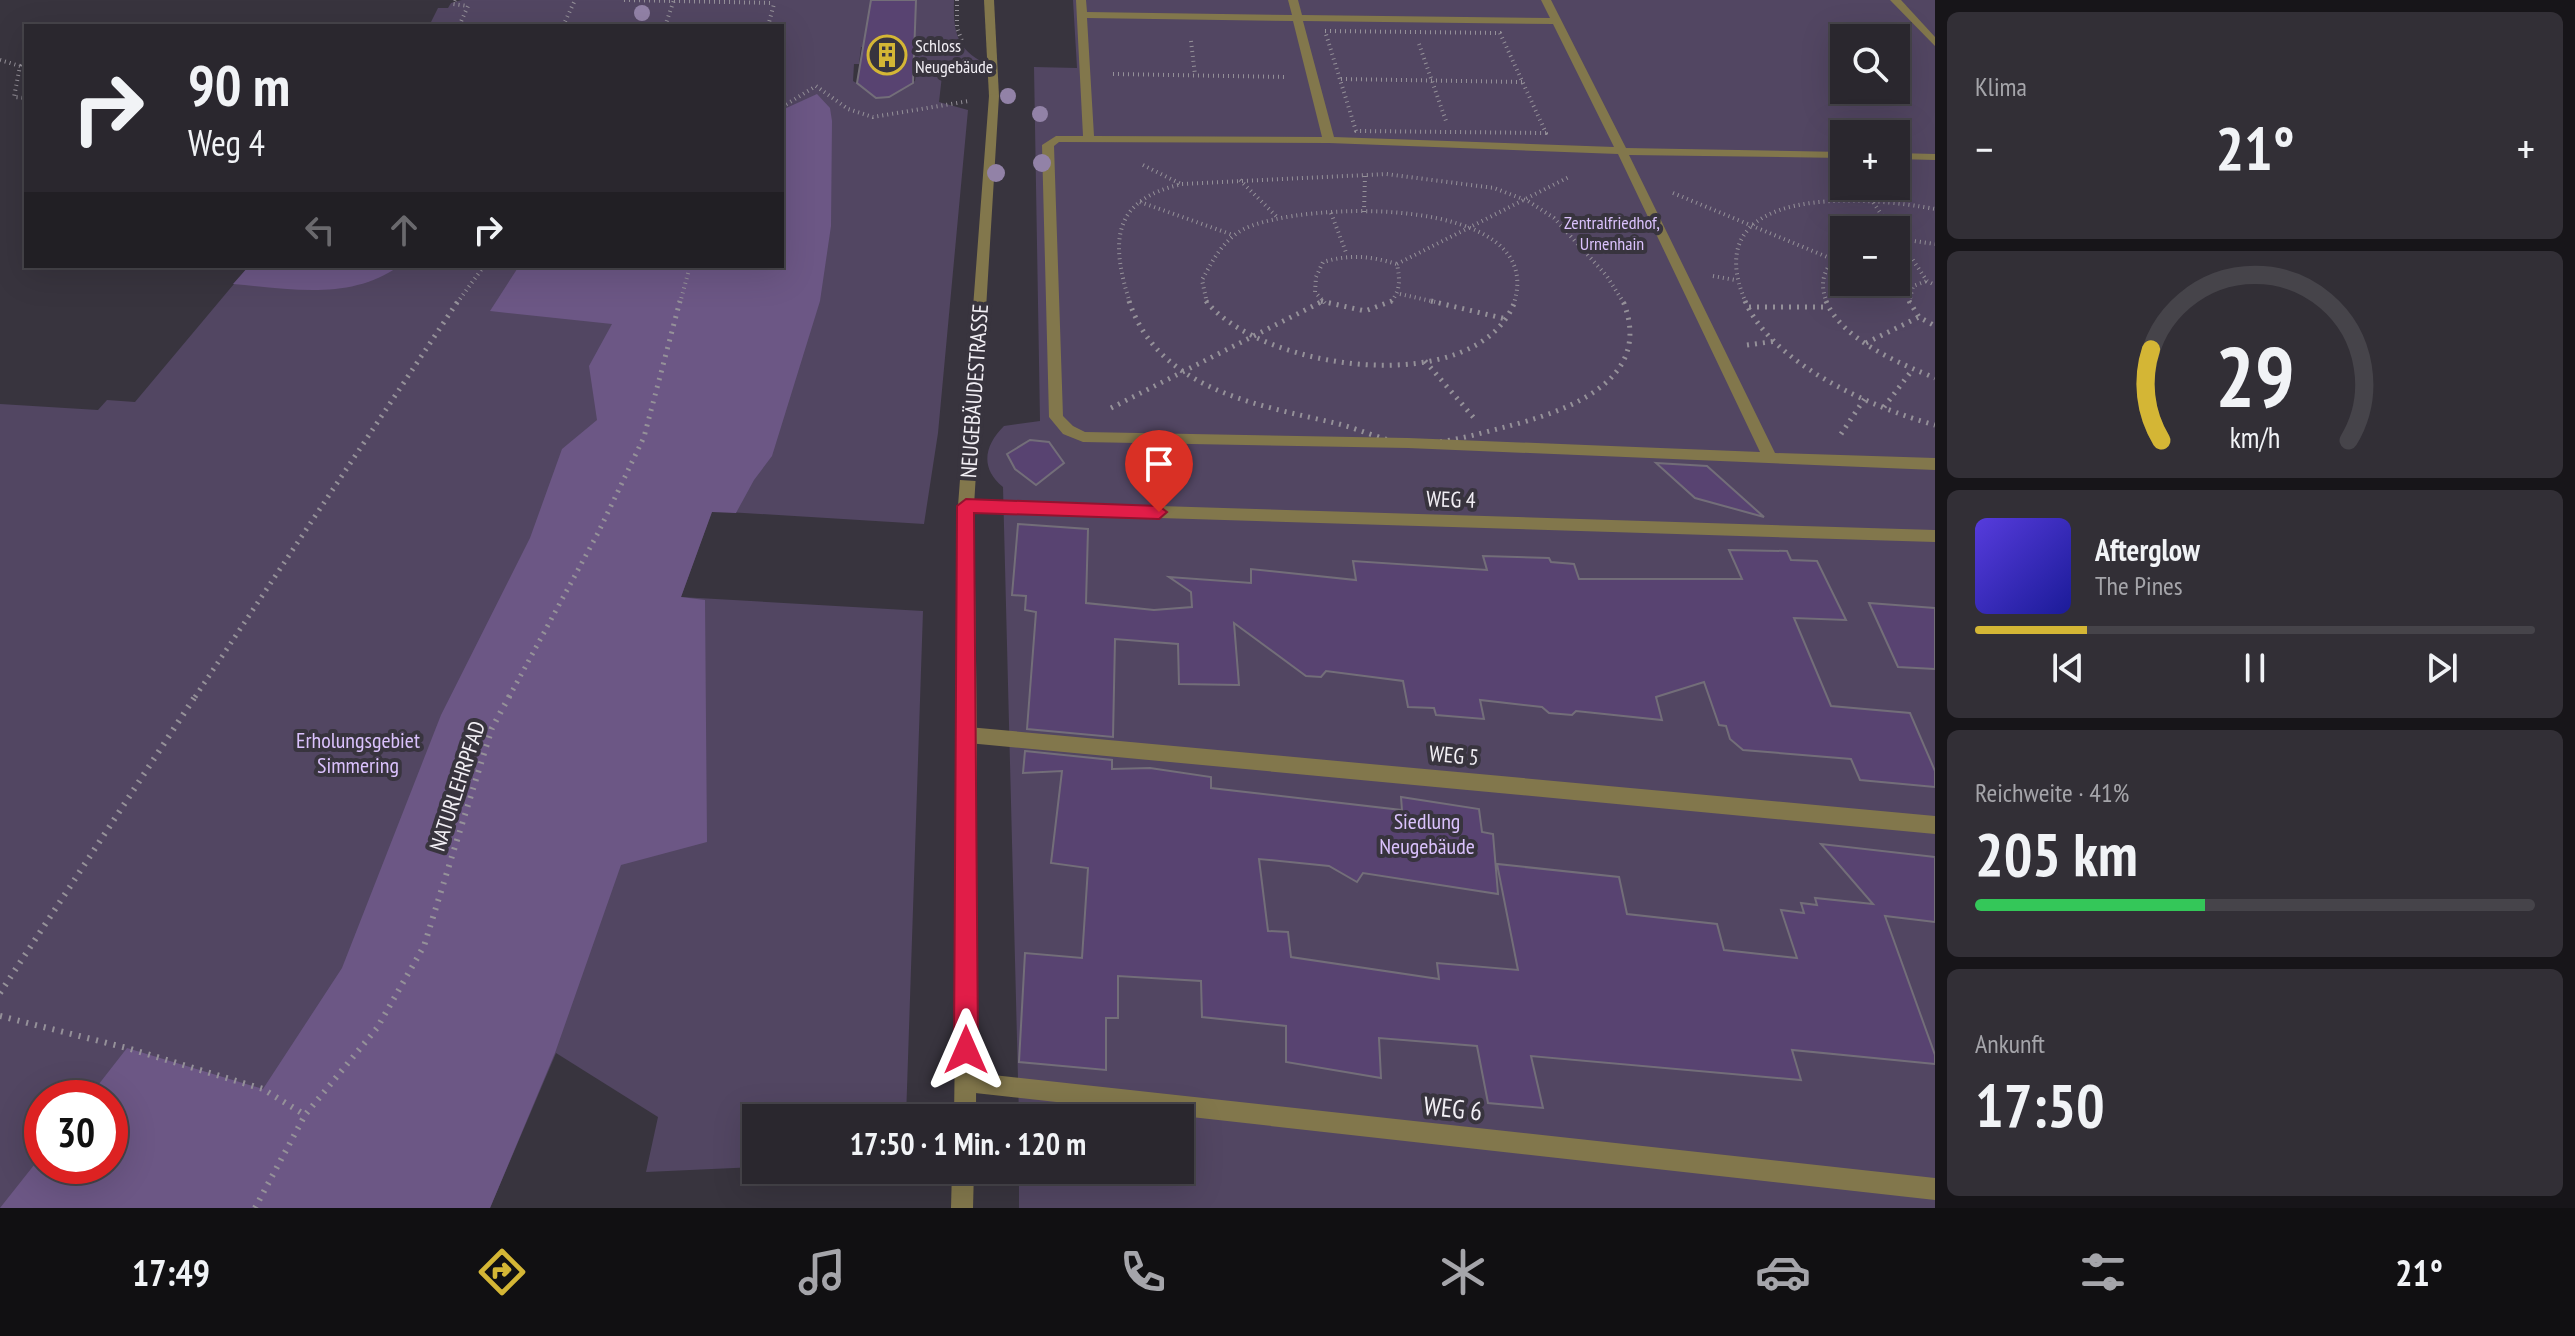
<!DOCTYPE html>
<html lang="de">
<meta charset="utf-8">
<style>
body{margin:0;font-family:"PT Sans Narrow",sans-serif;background:#322f36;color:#f1f3f6;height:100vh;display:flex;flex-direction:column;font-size:30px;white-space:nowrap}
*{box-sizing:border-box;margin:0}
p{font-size:26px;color:#a5a5aa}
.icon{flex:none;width:44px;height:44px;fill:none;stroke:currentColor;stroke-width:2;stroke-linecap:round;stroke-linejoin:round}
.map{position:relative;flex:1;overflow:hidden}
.details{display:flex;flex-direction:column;gap:12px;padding:12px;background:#171519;width:640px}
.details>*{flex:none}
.banner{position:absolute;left:24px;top:24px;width:760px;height:244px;border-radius:0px;box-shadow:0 8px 32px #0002,0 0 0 2px #46444a;background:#2a272e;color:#f1f3f6;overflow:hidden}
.fabs{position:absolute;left:1830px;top:24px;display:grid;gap:16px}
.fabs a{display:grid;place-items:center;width:80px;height:80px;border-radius:0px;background:#2a272e;box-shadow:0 8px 32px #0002,0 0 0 2px #46444a;font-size:40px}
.speed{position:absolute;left:24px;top:1080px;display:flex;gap:16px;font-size:40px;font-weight:700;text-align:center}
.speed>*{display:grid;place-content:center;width:104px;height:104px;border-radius:50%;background:#2a272e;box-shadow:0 8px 32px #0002,0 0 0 2px #46444a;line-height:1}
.speed .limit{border:12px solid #d22;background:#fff;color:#111}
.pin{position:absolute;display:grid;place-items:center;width:68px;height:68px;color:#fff;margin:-82px -34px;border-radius:50% 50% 50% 0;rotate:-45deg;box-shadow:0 0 8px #0007}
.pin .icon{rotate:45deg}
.me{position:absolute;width:88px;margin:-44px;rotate:0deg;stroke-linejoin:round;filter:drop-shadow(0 0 6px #0008)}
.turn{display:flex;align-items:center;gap:28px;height:168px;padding:0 32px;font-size:36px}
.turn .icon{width:104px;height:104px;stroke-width:2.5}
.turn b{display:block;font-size:56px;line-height:68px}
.lanes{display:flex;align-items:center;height:76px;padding:0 32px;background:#0003;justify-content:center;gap:40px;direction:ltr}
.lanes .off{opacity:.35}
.big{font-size:60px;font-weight:700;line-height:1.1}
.details .widget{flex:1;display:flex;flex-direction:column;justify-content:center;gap:12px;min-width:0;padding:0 28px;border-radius:12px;background:#322f36}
.details .dial{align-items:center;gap:0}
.dial svg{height:208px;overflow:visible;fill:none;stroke:#46444a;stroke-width:7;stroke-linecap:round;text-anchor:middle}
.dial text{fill:#f1f3f6;stroke:none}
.song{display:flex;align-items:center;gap:24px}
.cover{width:96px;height:96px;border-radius:12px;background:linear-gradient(135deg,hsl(250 70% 55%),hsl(240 70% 35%))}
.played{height:8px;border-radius:4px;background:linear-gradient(90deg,#d4b635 20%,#46444a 20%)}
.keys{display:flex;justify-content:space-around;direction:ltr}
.heat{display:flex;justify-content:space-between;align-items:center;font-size:44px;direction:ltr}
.charge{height:12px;border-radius:6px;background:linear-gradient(90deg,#34c759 41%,#46444a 0)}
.trip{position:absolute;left:742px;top:1104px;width:452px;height:80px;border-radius:0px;background:#2a272e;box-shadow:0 8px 32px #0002,0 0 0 2px #46444a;font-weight:700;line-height:80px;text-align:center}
.menu{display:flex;height:128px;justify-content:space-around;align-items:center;background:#111012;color:#a5a5aa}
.menu .icon{width:56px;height:56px}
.menu .current{color:#d4b635}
.menu b{font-size:36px;color:#f1f3f6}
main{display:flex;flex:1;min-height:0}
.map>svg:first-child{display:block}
.green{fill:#524662;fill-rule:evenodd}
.forest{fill:#6c5785}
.building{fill:#584371;stroke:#736e79;stroke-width:2}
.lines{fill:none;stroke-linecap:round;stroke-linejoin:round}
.path-far2{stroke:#959199;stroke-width:4;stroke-dasharray:1 4;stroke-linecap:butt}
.path-far1{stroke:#959199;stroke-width:5;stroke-dasharray:2 6;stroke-linecap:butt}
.path{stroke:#959199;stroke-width:6;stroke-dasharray:2 7;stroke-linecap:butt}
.lane{fill:#82774c;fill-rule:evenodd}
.street{fill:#82774c;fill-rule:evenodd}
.tree{fill:#9282a7}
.route{fill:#e11d48;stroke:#92132f;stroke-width:2}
.labels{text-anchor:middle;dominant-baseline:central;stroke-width:8;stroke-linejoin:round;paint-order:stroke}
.far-poi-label{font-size:18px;fill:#f2eff5;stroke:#38343e;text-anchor:start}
.far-park-label{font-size:18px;fill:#dbc2fd;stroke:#38343e}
.street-label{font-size:22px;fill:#f2eff5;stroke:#38343e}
.park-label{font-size:22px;fill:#dbc2fd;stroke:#38343e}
.near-street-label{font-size:26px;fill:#f2eff5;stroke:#38343e}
</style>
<main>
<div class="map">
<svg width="1935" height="1208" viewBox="0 0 1935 1208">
<rect width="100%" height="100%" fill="#38343e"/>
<g class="green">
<path d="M462 0H871L865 47H861L859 64H854L853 81 882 98 915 81 917 65 912 46 916 0H954C953 34 957 50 990 66L943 67 939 102 968 110 938 433 924 524 712 511 681 597 923 611 906 1118H756V1167L646 1172 658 1117 556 1053 490 1208H0V404L98 410 107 400 135 402 249 266H782V26H429L438 8H448L451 3ZM42 1098H110V1166H42Z"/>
<path d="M1073 0H1935V1208H1019V1170H1180V1118H1019L1003 487C980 468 984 446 1004 426L1040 421 1034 67 1077 68ZM1844 38H1896V90H1844ZM1844 134H1896V186H1844ZM1844 230H1896V282H1844Z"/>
</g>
<g class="forest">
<path d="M817 94 830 108 832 121 831 226 820 301 772 456 754 480 736 513 712 512 681 597 705 600 707 842 621 865 555 1053 490 1208H0L42 1155V1166H110V1098H88L127 1048 263 1089 342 968 441 715 530 538 562 449 597 420 589 366 612 324 490 311 519 266H782V110Z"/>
<path d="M249 266H399C350 301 291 289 233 284Z"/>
</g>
<g class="building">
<path d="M871 0H916L913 83 889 97 876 98 857 83Z"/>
<path d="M1030 440 1049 442 1064 463 1036 485 1015 469 1007 454Z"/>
<path d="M1656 463 1707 466 1764 517 1695 498Z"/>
<path d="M1018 524 1088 529 1086 603 1154 610 1192 607 1191 592 1169 577 1251 583V569L1356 580 1353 561 1487 570 1483 556 1549 558 1551 562 1574 564 1579 579H1742L1729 550 1787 551 1791 560 1817 561 1846 620 1794 618 1831 706 1910 713 1935 771V787L1860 780 1851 759 1743 750 1730 739 1726 726 1719 725 1704 682 1656 697 1662 720 1576 711 1572 715 1549 713 1542 707 1480 700 1484 719 1436 715 1434 708 1408 707 1403 681 1326 671 1321 677 1306 676 1234 623 1239 685 1179 684 1178 644 1115 639 1113 737 1027 729 1036 612 1025 610 1026 596 1012 595Z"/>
<path d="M1869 603 1935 608V669L1898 667Z"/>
<path d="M1025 751 1112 760V769L1150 768 1211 777V788L1402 810 1401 797 1479 809 1482 832 1493 834 1498 894 1363 873 1357 882 1329 866 1259 859 1268 931 1288 932 1291 957 1439 979 1437 963 1518 970 1497 864 1619 877 1627 914 1717 924 1724 950 1797 958 1781 910 1804 913 1801 903 1817 905 1815 898 1873 904 1821 844 1935 857V922L1885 916 1935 1055V1064L1792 1050 1801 1080 1531 1056 1543 1108 1488 1103 1477 1046 1379 1038 1381 1078 1286 1062V1026L1202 1017 1201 981 1118 976V1018H1106V1070L1019 1062 1025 953 1082 958 1088 868 1051 863 1062 771 1023 773Z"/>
</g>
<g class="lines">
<g class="path-far2">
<path d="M455 0 453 4 468 6 459 26"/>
<path d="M624 0 774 3"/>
<path d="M957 0V28L962 41"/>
<path d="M563 26 575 0"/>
<path d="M665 26 674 0"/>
<path d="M768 26 774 4"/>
<path d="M1325 31 1500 33 1546 133 1356 131Z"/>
<path d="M1191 41 1195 75"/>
<path d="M1419 44 1446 121"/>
<path d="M0 60 20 66 14 97 26 98"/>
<path d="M1113 74 1287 77"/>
<path d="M1341 79 1522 82"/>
<path d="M782 107 816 86 848 109 873 117 969 101"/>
<path d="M1143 165 1181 184"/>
<path d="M1240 180 1278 218"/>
<path d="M1862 186 1892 230"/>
<path d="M1673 193 1844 264"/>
<path d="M1140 202 1233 235"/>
<path d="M1364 212 1365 175"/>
<path d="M1331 213 1347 255"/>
<path d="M1896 235 1927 281 1935 285"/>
<path d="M1900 239 1935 244"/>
<path d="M1397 264 1571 176"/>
<path d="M1713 276 1735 280"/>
<path d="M1886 282 1909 292"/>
<path d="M1400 294 1440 303"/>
<path d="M457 303 484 266"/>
<path d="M680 303 690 266"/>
<path d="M1130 303C1110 241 1112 200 1182 184L1386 174 1494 188 1528 201 1554 218 1606 275 1624 303"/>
<path d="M1207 303 1202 280C1213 260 1223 240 1244 229 1300 201 1549 193 1514 303"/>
<path d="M1318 303 1321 302"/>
<path d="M1325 303 1315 292 1316 277 1323 262C1351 254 1369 256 1397 264 1400 280 1401 290 1390 303"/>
<path d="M1746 303C1693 182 1867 196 1935 209"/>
<path d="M1827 303C1817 278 1827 266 1844 248"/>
<path d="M1909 303 1913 286 1927 281"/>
</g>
<g class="path-far1">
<path d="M1129 301C1159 391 1259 405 1339 424 1362 430 1385 442 1409 443 1441 445 1474 435 1505 427 1564 412 1656 382 1623 301"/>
<path d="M1206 301C1262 371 1478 401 1515 301"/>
<path d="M1321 301 1365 311 1392 301"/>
<path d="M1431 301 1506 319"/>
<path d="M1745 301C1773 365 1873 408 1935 425"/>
<path d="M1826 301C1842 340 1899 363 1935 378"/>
<path d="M1909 301 1919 317 1935 326"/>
<path d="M1749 307H1828"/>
<path d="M1866 343 1919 317"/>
<path d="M1747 345 1777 341"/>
<path d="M1425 361 1474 418"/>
<path d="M1884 407 1913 369"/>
<path d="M1111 408 1321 302"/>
<path d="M1841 434 1865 398"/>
<path d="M195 697 458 301"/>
<path d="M509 697 598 533 644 437 680 301"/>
</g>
<g class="path">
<path d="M0 993 196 695"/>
<path d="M0 1016 127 1048 263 1089 305 1115"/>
<path d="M255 1208 305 1115 377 1028 424 946 492 728 510 695"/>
</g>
<g class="lane">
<path d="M984 0H994L999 96 994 99 989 96Z"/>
<path d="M1076 0H1086L1087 12 1292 15 1288 0H1298L1302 15 1550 18 1541 0H1551L1626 148 1844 152V158L1629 155 1775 453 1935 458V470L1408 448 1083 442 1063 434 1049 417 1042 145 1056 136H1083ZM1087 18 1293 21 1322 137 1094 136ZM1303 21 1553 24 1614 147 1334 137ZM1059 142 1329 143 1618 154 1760 452 1408 438 1085 432 1073 426 1063 416 1054 146Z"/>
<path d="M1890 0H1901L1935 37V46Z"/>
<path d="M1896 153 1935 154V160L1896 159Z"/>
<path d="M966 500 1935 530V542L966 512 958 506Z"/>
<path d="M968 727 1935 816V834L968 743 962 740 959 735 962 730Z"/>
<path d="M966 1072 1935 1178V1200L966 1092 959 1089 956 1082 959 1075Z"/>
</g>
<g class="street">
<path d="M994 93 999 96 974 506 977 735 976 1118H954L959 735 958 506 989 96Z"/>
<path d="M952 1170H974L973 1208H951Z"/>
</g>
</g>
<g class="tree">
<circle cx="642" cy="13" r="8"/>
<circle cx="1008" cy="96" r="8"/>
<circle cx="1040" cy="114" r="8"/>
<circle cx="1042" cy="163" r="9"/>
<circle cx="996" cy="173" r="9"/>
</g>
<path class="route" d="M966 499 1159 506 1167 512 1159 519 974 513 978 1050 974 1059 966 1062 958 1059 954 1050 957 506Z"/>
<defs>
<g id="building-ring" transform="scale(2)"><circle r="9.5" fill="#38343e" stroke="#d4b635" stroke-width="1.5"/><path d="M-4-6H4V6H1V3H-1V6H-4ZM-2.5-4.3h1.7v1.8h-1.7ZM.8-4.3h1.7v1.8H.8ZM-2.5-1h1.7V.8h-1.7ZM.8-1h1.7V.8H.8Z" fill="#d4b635"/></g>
</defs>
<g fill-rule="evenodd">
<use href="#building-ring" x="887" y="55"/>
</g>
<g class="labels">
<g class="far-poi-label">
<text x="915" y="45">Schloss<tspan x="915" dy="21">Neugebäude</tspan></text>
</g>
<g class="far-park-label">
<text x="1612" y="222">Zentralfriedhof,<tspan x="1612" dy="21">Urnenhain</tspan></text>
</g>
<g class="street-label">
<text transform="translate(974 391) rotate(-86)">NEUGEBÄUDESTRASSE</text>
<text transform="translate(1451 499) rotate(2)">WEG 4</text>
<text transform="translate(1454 755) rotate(5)">WEG 5</text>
<text transform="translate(457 786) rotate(-72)">NATURLEHRPFAD</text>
</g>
<g class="park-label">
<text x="358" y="740">Erholungsgebiet<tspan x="358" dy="25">Simmering</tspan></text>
<text x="1427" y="821">Siedlung<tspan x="1427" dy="25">Neugebäude</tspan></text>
</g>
<g class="near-street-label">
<text transform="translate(1453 1108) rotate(6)">WEG 6</text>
</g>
</g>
</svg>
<div class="fabs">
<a><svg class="icon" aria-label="search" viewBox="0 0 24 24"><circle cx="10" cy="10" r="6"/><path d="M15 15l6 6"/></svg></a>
<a>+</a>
<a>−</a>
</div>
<div class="speed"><div class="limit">30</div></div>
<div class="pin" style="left:1159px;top:512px;background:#d93025"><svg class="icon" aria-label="arrive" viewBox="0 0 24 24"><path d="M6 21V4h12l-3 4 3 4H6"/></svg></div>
<svg class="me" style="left:966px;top:1050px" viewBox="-20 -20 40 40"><path d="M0-17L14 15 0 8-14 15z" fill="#e11d48" stroke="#fff" stroke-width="4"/></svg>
<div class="trip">17:50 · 1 Min. · 120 m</div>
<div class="banner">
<div class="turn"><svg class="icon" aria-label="right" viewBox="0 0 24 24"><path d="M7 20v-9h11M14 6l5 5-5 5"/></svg><div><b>90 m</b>Weg 4</div></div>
<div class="lanes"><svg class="icon off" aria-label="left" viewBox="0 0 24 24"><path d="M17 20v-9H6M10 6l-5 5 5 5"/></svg><svg class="icon off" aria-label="ahead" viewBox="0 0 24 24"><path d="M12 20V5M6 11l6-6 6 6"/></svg><svg class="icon" aria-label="right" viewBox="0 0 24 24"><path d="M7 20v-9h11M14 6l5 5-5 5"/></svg></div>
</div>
</div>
<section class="details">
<div class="widget"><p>Klima</p>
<div class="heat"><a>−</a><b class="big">21°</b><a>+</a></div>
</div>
<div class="widget dial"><svg viewBox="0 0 100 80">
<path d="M14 69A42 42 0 1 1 86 69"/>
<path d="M14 69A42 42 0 0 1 10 34" stroke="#d4b635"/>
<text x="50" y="56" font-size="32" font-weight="700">29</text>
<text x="50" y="72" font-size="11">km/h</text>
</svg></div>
<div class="widget">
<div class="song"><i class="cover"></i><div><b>Afterglow</b><p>The Pines</p></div></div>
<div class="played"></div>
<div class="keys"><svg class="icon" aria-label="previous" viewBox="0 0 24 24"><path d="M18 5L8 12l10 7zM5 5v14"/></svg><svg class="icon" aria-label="pause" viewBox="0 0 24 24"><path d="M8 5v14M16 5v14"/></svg><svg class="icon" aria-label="next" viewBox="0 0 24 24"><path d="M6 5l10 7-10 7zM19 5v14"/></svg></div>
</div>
<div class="widget"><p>Reichweite · 41%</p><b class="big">205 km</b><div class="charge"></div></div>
<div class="widget"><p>Ankunft</p><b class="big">17:50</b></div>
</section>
</main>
<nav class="menu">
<b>17:49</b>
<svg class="icon current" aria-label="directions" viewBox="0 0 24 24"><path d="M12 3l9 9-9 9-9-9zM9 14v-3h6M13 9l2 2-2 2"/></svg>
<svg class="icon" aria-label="music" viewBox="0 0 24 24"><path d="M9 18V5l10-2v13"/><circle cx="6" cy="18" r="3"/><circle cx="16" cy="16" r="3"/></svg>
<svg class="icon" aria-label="phone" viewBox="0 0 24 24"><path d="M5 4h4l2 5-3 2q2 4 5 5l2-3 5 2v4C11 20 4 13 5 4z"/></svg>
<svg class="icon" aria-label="climate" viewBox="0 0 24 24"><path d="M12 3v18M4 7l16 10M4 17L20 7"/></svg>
<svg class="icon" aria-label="car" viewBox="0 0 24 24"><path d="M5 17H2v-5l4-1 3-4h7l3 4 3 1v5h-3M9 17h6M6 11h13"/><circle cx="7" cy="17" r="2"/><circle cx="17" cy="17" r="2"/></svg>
<svg class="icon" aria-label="filters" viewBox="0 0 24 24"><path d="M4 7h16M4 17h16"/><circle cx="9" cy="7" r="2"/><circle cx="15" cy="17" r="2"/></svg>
<b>21°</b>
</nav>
